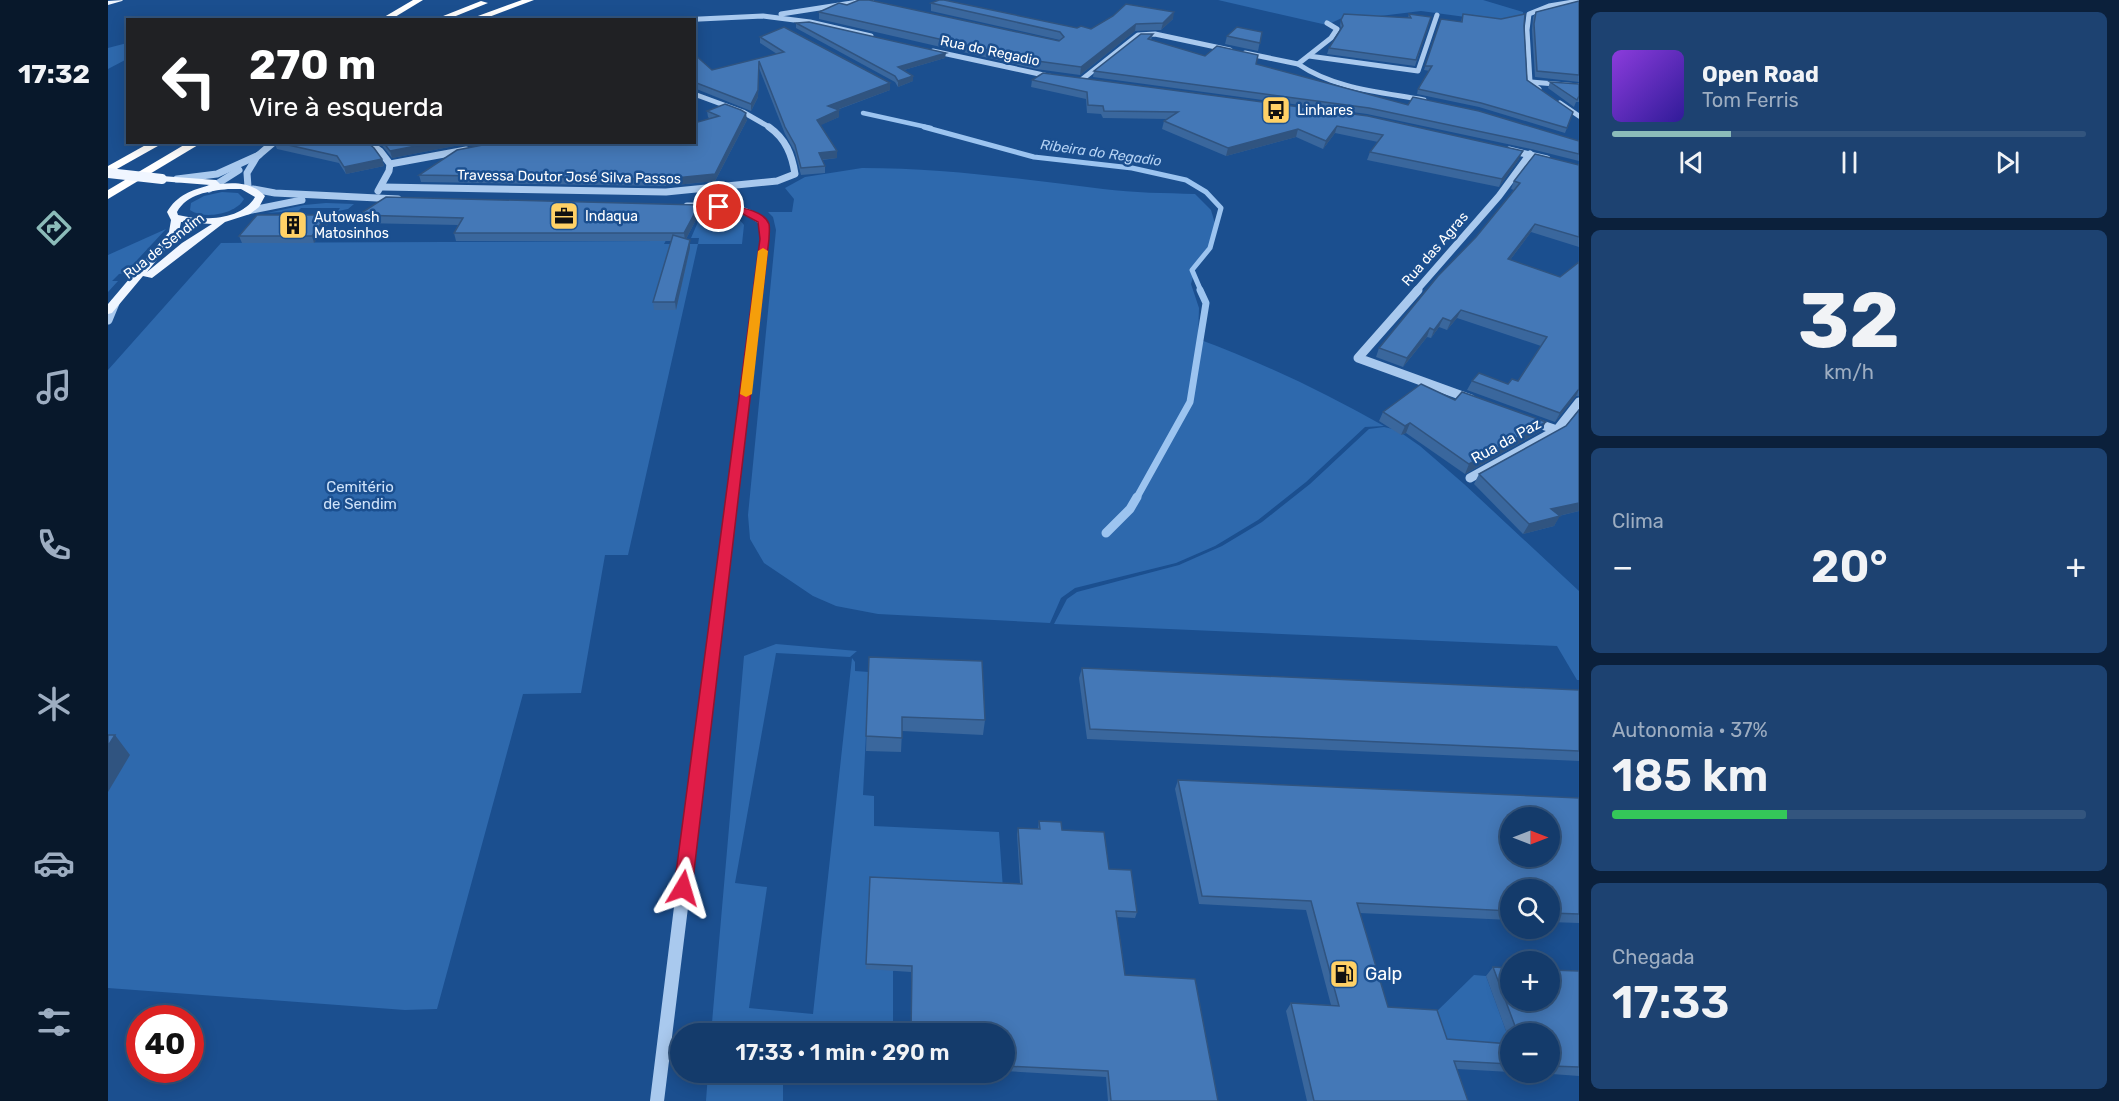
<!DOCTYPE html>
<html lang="pt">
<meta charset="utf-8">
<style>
body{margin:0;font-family:Rubik,sans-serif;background:#1d4271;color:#f1f3f6;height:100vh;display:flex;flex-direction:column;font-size:22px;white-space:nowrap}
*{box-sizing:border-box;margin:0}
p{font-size:20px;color:#9dadc1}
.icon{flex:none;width:33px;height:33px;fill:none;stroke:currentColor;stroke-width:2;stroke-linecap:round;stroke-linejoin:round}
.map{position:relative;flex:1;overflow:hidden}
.side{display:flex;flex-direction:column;gap:12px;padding:12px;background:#0b203b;width:540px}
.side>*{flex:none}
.top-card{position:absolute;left:18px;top:18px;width:570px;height:126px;border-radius:0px;box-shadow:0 3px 15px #0003,0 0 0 2px #33557e;background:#202124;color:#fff;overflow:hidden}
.needle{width:39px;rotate:90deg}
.fabs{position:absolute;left:1392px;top:807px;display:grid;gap:12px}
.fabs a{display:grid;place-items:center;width:60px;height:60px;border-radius:50%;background:#143b6b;box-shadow:0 3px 15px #0003,0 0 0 2px #33557e;font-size:30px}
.speed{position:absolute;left:18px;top:1005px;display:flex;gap:12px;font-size:30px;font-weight:700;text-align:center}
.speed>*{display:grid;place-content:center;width:78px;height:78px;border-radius:50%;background:#143b6b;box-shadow:0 3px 15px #0003,0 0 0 2px #33557e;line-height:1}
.speed .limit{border:9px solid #d22;background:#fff;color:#111}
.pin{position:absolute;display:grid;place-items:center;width:51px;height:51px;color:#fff;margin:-26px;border:3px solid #fff;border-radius:50%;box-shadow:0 2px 6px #0007}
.me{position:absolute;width:66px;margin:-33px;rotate:7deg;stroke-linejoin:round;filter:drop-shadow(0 0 4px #0008)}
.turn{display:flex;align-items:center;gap:21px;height:126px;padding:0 24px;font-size:27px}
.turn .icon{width:78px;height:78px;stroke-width:2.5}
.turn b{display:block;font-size:42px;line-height:51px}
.big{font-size:45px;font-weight:600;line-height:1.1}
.side .tile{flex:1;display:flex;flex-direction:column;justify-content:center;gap:9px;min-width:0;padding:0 21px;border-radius:9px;background:#1d4271}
.side .dial{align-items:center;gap:0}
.dial b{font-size:78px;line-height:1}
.song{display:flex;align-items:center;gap:18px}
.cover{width:72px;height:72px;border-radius:9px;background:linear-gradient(135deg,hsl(270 70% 55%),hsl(250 70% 35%))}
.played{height:6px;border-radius:3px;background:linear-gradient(90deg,#8bbbb9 25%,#33557e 25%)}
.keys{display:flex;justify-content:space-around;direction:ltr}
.heat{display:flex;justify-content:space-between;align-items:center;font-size:33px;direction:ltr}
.charge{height:9px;border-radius:4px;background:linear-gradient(90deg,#34c759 37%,#33557e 0)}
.trip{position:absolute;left:562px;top:1023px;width:345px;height:60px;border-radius:30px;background:#143b6b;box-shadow:0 3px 15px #0003,0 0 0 2px #33557e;font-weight:600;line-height:60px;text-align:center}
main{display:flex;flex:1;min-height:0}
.menu{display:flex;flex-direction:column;width:108px;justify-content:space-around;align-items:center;background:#08182b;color:#9dadc1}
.menu .icon{width:42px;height:42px}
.menu .on{color:#8bbbb9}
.menu b{font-size:27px;color:#f1f3f6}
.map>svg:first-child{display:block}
.green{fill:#2e69ad;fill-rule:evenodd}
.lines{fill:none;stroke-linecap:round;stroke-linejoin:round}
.stream-far3{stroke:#9cc4f0;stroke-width:4.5}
.stream-far2{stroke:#9cc4f0;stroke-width:5}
.stream-far1{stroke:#9cc4f0;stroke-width:7}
.stream{stroke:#9cc4f0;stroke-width:9}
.minor-far4{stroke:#a9c9ee;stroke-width:5}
.minor-far3{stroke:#a9c9ee;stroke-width:7}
.minor-far2{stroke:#a9c9ee;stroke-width:9}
.minor-far1{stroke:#a9c9ee;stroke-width:11}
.minor{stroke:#a9c9ee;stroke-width:14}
.major{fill:#f0f6ff;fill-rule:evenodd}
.highway{fill:#fff;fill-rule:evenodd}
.major-bridge{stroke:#f0f6ff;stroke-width:10}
.wall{fill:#3a679d}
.shaded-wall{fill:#305480}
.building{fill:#4478b7;stroke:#305480;stroke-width:1.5;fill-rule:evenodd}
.route{fill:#e11d48;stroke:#92132f;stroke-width:1.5}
.slow{fill:#f59e0b}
.labels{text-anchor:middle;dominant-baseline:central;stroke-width:5;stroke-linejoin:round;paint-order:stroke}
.far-street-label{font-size:14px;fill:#fff;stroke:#1b4f8f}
.far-poi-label{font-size:14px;fill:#fff;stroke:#1b4f8f;text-anchor:start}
.far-water-label{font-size:14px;font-style:italic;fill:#b5d3f5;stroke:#1b4f8f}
.street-label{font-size:15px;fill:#fff;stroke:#1b4f8f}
.park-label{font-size:15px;fill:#cfe3fa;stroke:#1b4f8f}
.near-poi-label{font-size:18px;fill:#fff;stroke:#1b4f8f;text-anchor:start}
</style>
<main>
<nav class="menu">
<b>17:32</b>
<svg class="icon on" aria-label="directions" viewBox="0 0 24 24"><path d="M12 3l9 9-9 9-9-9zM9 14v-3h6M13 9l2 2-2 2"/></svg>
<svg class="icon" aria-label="music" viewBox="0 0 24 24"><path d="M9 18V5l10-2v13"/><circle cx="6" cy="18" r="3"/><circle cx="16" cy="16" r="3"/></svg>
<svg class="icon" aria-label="phone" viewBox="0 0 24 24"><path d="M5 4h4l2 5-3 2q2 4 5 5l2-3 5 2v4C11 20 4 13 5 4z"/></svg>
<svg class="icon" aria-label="climate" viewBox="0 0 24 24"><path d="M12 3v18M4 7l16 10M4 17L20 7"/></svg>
<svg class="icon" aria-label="car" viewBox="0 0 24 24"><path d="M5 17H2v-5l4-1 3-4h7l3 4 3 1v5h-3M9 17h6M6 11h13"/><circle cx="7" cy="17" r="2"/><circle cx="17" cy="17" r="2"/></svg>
<svg class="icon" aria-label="filters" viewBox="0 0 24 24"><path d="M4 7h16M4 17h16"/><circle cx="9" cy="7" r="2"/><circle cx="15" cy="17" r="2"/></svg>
</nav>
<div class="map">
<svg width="1471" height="1101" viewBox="0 0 1471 1101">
<rect width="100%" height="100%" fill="#1b4f8f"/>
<g class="green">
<path d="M1110 0H1375L1415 12 1417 25 1313 11 1264 17H1236L1219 25Z"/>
<path d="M19 43V59L0 69V48Z"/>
<path d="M754 168C835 168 915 179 995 189 1026 193 1057 193 1087 194L1103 210 1108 227 1104 241 1089 264 1083 284 1091 308 1090 339C1155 363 1216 392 1276 426L1257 427 1198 482 1150 520 1107 546 1068 563 967 588 953 598 942 623 770 614 728 606 705 596 656 563 642 539 640 515 668 230 665 217 660 212H684L686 199 677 188 697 177Z"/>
<path d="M114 192 130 193 136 199C128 214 96 220 82 210L83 203 96 196Z"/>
<path d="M218 203 246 204 240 209 230 211 232 208H193L190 211 159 213 196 205Z"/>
<path d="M573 211C593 212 623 207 636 225L634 244H590L520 555H497L473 693 415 694 329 1009 297 1010 0 988V370L113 243 549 241 564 213ZM572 214 593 215 583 238H591L590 244H556Z"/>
<path d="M58 229 17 273 11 274 4 281H10L0 292V255Z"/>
<path d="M1276 427 1289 430 1312 446 1356 484 1471 591V680H1469L1449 646 946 624 959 599 969 592 1071 565 1114 546 1154 522 1202 484 1261 429Z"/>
<path d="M668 644 749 651 742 657 668 653 627 883 659 887 641 1008 705 1014 744 658 747 662V671L761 672 755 795 766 796V826L891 832 895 889 785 971V1033L677 1030 676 1033 603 1034 636 656Z"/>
<path d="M1366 975 1378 976 1402 1042V1053L1332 1047 1322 1018Z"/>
<path d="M600 1073H675V1101H598Z"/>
</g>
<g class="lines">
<path class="stream-far3" d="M755 113 823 128"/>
<path class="stream-far2" d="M816 127 926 157 1024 168 1078 180 1098 192 1113 208 1102 248 1084 270 1093 291"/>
<path class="stream-far1" d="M1028 499 1082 402 1098 303 1092 290"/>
<path class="stream" d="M998 533 1022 509 1029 497"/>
<g class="minor-far4">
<path d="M673 14 763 0"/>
<path d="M571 20 655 16 702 22 763 36"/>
<path d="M1219 23 1229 29 1223 38 1190 64C1227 89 1273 92 1316 100"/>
<path d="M825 51 945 77"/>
<path d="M1137 53 1190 64"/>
<path d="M1201 56 1310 71 1329 15"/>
<path d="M972 81 1030 35 1047 34 1122 50"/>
<path d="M1423 82 1471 86"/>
<path d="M1431 89 1422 82 1419 30 1421 14 1441 6 1471 1"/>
<path d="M586 94 635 112 663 128"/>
<path d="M1452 103 1471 116"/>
</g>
<g class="minor-far3">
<path d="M263 142 261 143 272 151 282 164 281 171 270 191"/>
<path d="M1401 150 1439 159"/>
<path d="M146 159 166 142"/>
<path d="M282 164 358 150"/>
<path d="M69 179 109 174 151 155"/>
<path d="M140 187 139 173 148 158"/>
<path d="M274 187 558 192 669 181 687 174C684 155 678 139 661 127"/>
<path d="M101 189 131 170"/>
<path d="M145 189 167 193 290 199"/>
<path d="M579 206C606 206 637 203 657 225L650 291"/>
<path d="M139 211 194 200"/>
<path d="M1308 291 1391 196 1422 154"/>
</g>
<g class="minor-far2">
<path d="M1310 290 1250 358 1363 399"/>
<path d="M0 320 7 303"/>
<path d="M1422 421 1449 430"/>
<path d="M1362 478 1449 430 1471 402"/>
<path d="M624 499 650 290"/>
</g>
<path class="minor-far1" d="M591 764 624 497"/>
<path class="minor" d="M549 1101 591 762"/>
<g class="major">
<path d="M15 0 14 1 0 5V1Z"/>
<path d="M54 176 108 180 112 184C129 182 145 183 157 196L151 207 142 214 117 222 44 278 35 276 4 313 0 314V304L61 232 63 220 59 212C69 195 84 190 102 185L51 181V177ZM120 189H133L147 197C133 221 94 221 70 215L69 212C79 194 101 191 120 189ZM73 222 104 224 74 243 39 272 71 232Z"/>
</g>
<g class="highway">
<path d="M305 0H315L282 20H271Z"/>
<path d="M414 0H426L373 20H359Z"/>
<path d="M373 1 380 3 338 20H325Z"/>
<path d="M43 142H57L0 174V166Z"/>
<path d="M81 142H95L0 199V190Z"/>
</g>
<path class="major-bridge" d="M0 173 54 179"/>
</g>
<g class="wall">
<path d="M1471 1V82L1427 77 1424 30 1425 17 1428 12Z"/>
<path d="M823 3 969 28 983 29 1065 19 1053 30 1027 31 972 75 928 69 711 19V12L739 5 951 41 952 40 823 11Z"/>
<path d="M1301 14 1323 17 1307 66 1219 54 1221 48 1233 29 1232 25 1233 20 1300 18Z"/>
<path d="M1355 14 1416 26 1419 80 1459 128 1457 133 1371 107 1309 94 1310 89 1322 71 1316 70 1333 19 1353 22Z"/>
<path d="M688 23 837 58 796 70 805 76V81L790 87 787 82 688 28Z"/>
<path d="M1154 32 1150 51 1117 44 1119 36Z"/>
<path d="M1045 34 1043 40 1097 56 1148 64 1300 105 1471 141V161L1423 149 1259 114 985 77 986 71Z"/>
<path d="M652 37 782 90 729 110 731 117 712 125 729 158 714 160 717 166V173L693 175 687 152 677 134 651 68 650 97 643 111 586 88V54L604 70 669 54 652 43Z"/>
<path d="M935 73 1411 159 1391 187 1259 160 1262 152 1270 142 1227 133 1215 149 1188 137 1118 156 1054 129 1056 121 1059 119 995 118 993 114 979 113 978 99 923 87 924 80Z"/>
<path d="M1442 82 1471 84V102H1468L1466 107 1440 88Z"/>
<path d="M599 111 639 120 607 181 558 186 313 182 311 175 586 142 602 119 600 117Z"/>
<path d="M166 142 274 159 276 166 238 174 231 163 169 149Z"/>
<path d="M271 142H367L284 158Z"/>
<path d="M1471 165V247L1423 232 1402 260 1452 277 1471 262V396H1468L1447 422 1359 390 1364 381 1400 384 1410 381 1433 346 1349 318 1339 330 1331 327 1323 338 1319 337 1295 367 1268 357 1271 348 1368 237 1406 190 1403 189 1406 181Z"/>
<path d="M592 212 578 239 582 240V248L568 310H546L545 302 564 241H348L346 233 350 225 253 223 250 215Z"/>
<path d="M222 221 206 243H134L131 236Z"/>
<path d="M1471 410V511L1451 516 1446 526 1415 534 1366 484 1371 474 1458 426Z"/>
<path d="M1275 412 1433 431 1357 474 1298 433 1293 435 1271 421Z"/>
<path d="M761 657 877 720 875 735 794 731 793 752 758 751Z"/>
<path d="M974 668 1471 690V761L979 739 971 678Z"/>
<path d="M1070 780 1471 798V923L1442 922V890H1402V920L1251 913 1280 1007 1339 1039 1402 1044V1072L1349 1069 1360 1101H1199L1178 1011 1183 1003 1223 1005 1198 910 1091 904 1067 789Z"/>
<path d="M931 821 954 830 1001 869 1029 912 1027 918 1009 917 1017 975 1110 1101H1000L998 1077 897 1071V1034H803V972L758 969 762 877 912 884 909 834 910 828 930 829Z"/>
<path d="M1385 967 1471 971V1076L1417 1072H1442V1034H1402V1042L1378 976Z"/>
</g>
<g class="shaded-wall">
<path d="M1066 12 1065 19 1053 30 1055 23Z"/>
<path d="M1028 24 1027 31 972 75 973 67Z"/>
<path d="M838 53 837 58 789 72 790 67Z"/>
<path d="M651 61 650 97 643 111V104Z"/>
<path d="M805 76V81L790 87V81Z"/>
<path d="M782 83V90L720 113V106Z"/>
<path d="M731 110V117L709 127V120Z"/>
<path d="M638 113 639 120 607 181 558 186 557 179Z"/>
<path d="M1229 126 1227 133 1215 149 1218 141Z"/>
<path d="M1190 129 1188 137 1118 156 1120 148Z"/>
<path d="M328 142H367L284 158 282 151Z"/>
<path d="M729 151V158L711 160V153Z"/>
<path d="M1415 151 1411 159 1391 187 1394 179Z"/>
<path d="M274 159 276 166 238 174 236 167Z"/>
<path d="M591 205 592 212 577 241 576 233Z"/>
<path d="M219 215 222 221 206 243 204 236Z"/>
<path d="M1427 224 1423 232 1396 268 1400 259Z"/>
<path d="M582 240V248L568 310 567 302Z"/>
<path d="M1353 310 1349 318 1339 330 1343 321Z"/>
<path d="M1335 318 1331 327 1323 338 1326 330Z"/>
<path d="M1322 328 1319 337 1295 367 1299 358Z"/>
<path d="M1471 389 1468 396 1447 422 1452 413Z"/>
<path d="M1438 422 1433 431 1357 474 1361 464Z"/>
<path d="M1302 423 1298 433 1293 435 1297 426Z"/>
<path d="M1471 503V511L1438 519 1443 509Z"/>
<path d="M1452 516 1446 526 1415 534 1421 524Z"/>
<path d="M7 735 22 755 0 792V746Z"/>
</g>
<g class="building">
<path d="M751 0H761L951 41 956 37 952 32 823 3 831 0H836L969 28 973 26 983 29 1005 16 1018 4 1066 12 1055 23 1028 24 973 67 929 61 711 12 731 3 739 5Z"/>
<path d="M1471 1V75L1429 71 1426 24 1428 12Z"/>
<path d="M1236 14 1303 18 1301 14 1323 17 1308 60 1221 48 1235 26 1233 20Z"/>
<path d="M1355 14 1393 19 1417 14 1416 26 1419 80 1465 112 1459 128 1373 103 1310 89 1324 66H1317L1333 19 1354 22Z"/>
<path d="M701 22 838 53 790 67 805 76 790 81 787 76 688 23Z"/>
<path d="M676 27 782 83 720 106 731 110 709 120 729 151 711 153 717 166 693 168 687 145 677 127 651 61 650 90 643 104 586 82V54L604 70 676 52 652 37Z"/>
<path d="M1129 27 1154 32 1152 43 1119 36Z"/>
<path d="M1033 34H1045L1040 39 1097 56 1109 46 1150 55 1148 64 1300 105 1305 97 1371 111 1471 141V154L1426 143 1261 108 986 71Z"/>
<path d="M935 73 1260 116 1415 151 1394 179 1262 152 1275 135 1229 126 1218 141 1190 129 1120 148 1056 121 1070 112 996 111 995 106 980 105 979 92 924 80Z"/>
<path d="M1442 82 1471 84V96L1469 100Z"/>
<path d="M617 104 633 110 638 113 607 174 557 179 311 175 349 150 390 142H586V123L611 116 599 111Z"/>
<path d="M167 142H259L266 148 274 159 236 167 229 156Z"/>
<path d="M275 142H328L282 151Z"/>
<path d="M1427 154 1471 165V237L1427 224 1400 259 1452 277 1471 262V389L1452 413 1364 381 1371 373 1400 384 1404 379 1410 381 1439 337 1353 310 1343 321 1335 318 1326 330 1322 328 1299 358 1271 348 1330 276 1368 237 1412 183 1406 181Z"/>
<path d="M278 197 591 205 576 233H346L355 218 250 215Z"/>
<path d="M149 215H219L204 236H131Z"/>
<path d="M565 235 582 240 567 302H545Z"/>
<path d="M1313 384 1347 400 1354 392 1438 422 1361 464 1302 423 1297 426 1275 412Z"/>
<path d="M1471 410V503L1443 509 1452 516 1421 524 1371 474 1458 426Z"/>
<path d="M761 657 874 661 877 720 794 717V738L758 736Z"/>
<path d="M974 668 1471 690V751L982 729Z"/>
<path d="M0 735H7L0 746Z"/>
<path d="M1070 780 1471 798V914L1442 913V890H1402V911L1249 903 1280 1007 1329 1010 1339 1039 1402 1044V1064L1346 1061 1360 1101H1206L1183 1003 1231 1006 1203 901 1094 896ZM1402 818H1442V856H1402Z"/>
<path d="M931 821 953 822 954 830 996 832 1001 869 1023 870 1029 912 1008 911 1017 975 1087 979 1110 1101H1003L1000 1071 897 1066V1034H803L804 966 758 964 762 877 914 884 910 828 932 829Z"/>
<path d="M1385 967 1402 968V1000H1442V970L1471 971V1067L1442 1066V1034H1410Z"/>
</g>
<path class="route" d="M611 204C625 207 655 208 661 224 662 228 661 235 661 239L584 888 582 894 575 896 569 894 566 888 652 239 650 222 633 213 608 209V205Z"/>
<path class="slow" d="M655 248 660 251 644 394 638 397 632 394 650 251Z"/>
<defs>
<g id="bus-square" transform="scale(1.5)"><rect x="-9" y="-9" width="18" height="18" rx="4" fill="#ffd166" stroke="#1b4f8f"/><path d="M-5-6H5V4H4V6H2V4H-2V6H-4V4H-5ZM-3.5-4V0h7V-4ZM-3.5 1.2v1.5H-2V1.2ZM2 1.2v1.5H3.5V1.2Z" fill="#111"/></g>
<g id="office-square" transform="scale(1.5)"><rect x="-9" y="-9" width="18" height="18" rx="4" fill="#ffd166" stroke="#1b4f8f"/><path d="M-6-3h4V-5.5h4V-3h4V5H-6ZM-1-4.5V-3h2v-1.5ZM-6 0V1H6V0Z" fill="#111"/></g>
<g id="building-square" transform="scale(1.5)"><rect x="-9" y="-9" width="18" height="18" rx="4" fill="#ffd166" stroke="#1b4f8f"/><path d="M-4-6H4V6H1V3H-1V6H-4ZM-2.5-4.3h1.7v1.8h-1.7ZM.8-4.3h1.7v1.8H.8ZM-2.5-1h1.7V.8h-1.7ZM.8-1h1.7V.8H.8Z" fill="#111"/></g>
<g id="fuel-square" transform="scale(1.5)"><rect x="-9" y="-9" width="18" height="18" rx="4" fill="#ffd166" stroke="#1b4f8f"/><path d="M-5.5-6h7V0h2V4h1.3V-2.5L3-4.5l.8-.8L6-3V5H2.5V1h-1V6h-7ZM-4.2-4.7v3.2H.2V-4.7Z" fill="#111"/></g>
</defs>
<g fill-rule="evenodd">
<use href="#bus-square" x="1168" y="110"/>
<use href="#office-square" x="456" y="216"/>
<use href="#building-square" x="185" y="225"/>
<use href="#fuel-square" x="1236" y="974"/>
</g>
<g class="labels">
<g class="far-street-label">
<text transform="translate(882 51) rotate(12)">Rua do Regadio</text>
<text transform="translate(461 177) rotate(1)">Travessa Doutor José Silva Passos</text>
<text transform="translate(56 246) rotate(-38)">Rua de Sendim</text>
<text transform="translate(1327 249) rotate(-49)">Rua das Agras</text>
</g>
<g class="far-poi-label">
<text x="1189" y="110">Linhares</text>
<text x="477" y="216">Indaqua</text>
<text x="206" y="217">Autowash<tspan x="206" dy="16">Matosinhos</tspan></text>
</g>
<g class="far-water-label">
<text transform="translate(993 153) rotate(8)">Ribeira do Regadio</text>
</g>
<g class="street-label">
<text transform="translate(1398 441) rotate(-29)">Rua da Paz</text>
</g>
<g class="park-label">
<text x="252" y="487">Cemitério<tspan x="252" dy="17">de Sendim</tspan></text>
</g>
<g class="near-poi-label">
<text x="1257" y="974">Galp</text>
</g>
</g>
</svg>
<div class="fabs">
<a><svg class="needle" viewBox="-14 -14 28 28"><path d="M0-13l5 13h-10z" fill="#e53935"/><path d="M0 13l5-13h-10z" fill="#9dadc1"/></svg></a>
<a><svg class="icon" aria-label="search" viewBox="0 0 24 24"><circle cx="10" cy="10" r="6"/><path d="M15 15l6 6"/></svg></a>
<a>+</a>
<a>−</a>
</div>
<div class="speed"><div class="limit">40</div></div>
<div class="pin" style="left:611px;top:207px;background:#d93025"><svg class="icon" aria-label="arrive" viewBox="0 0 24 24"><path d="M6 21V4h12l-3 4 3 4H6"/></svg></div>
<svg class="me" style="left:575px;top:888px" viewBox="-20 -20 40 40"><path d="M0-17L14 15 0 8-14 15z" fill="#e11d48" stroke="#fff" stroke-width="4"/></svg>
<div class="trip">17:33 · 1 min · 290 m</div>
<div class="top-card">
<div class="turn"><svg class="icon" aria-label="left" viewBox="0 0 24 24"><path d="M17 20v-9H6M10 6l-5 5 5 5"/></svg><div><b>270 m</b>Vire à esquerda</div></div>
</div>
</div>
<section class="side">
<div class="tile">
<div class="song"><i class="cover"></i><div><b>Open Road</b><p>Tom Ferris</p></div></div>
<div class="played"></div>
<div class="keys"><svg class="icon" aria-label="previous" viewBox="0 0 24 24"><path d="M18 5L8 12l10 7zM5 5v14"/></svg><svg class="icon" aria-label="pause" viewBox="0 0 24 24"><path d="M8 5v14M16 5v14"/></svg><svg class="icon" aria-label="next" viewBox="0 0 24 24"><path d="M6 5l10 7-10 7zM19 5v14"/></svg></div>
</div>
<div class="tile dial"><b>32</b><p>km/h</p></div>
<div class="tile"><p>Clima</p>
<div class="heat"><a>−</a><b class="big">20°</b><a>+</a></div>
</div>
<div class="tile"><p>Autonomia · 37%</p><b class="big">185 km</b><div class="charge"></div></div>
<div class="tile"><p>Chegada</p><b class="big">17:33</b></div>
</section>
</main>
